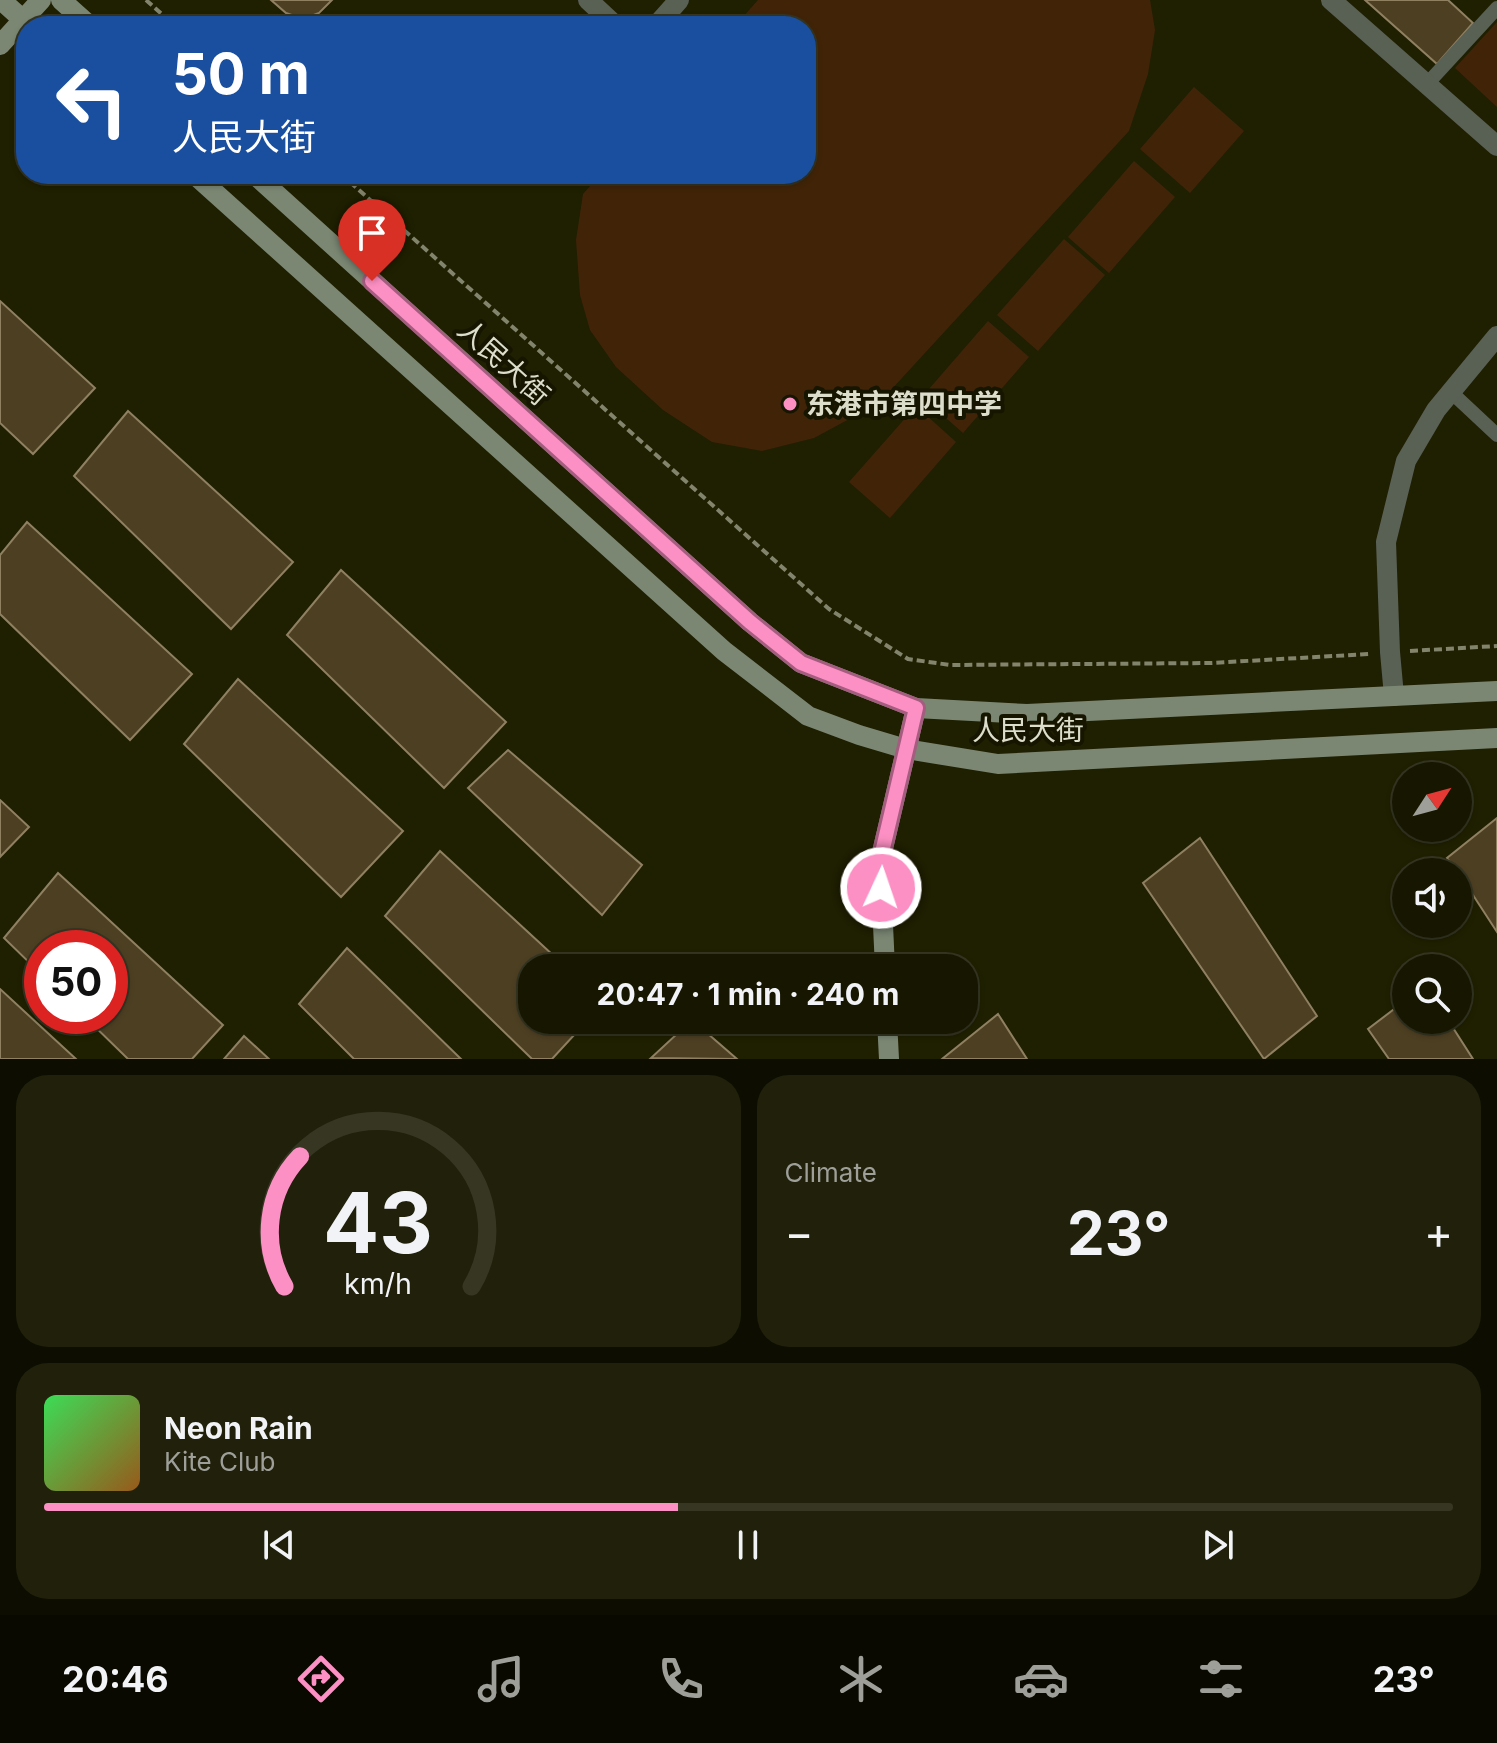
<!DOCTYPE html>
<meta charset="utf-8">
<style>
body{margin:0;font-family:Inter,"Noto Sans SC",sans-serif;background:#20200b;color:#f1f3f6;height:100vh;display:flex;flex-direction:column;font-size:30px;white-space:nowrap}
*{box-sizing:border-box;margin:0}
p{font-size:26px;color:#9e9f99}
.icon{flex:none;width:44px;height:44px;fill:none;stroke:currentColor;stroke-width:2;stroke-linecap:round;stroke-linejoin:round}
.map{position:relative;height:1059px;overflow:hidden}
.details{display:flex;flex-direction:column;gap:16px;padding:16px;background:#0d0d01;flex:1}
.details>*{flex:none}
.banner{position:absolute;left:16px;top:16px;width:800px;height:168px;border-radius:32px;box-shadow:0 2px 6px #0004,0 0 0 2px #363623;background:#1a4fa0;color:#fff;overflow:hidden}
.needle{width:52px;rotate:54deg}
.tools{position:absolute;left:1392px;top:762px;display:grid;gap:16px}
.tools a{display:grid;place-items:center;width:80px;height:80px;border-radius:50%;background:#171701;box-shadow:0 2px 6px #0004,0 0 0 2px #363623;font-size:40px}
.speed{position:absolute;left:24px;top:930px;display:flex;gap:16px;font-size:40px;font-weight:700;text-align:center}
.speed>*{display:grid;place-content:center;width:104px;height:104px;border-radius:50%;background:#171701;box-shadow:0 2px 6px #0004,0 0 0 2px #363623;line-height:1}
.speed .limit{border:12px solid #d22;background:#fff;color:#111}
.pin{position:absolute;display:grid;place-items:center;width:68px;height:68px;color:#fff;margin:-82px -34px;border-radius:50% 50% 50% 0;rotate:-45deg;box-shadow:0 0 8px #0007}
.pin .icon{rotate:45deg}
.me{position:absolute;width:88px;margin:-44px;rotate:3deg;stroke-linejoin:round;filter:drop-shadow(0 0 6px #0008)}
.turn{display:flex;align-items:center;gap:28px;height:168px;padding:0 24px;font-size:36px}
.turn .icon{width:104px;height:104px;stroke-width:2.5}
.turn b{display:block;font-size:56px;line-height:68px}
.big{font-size:60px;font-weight:700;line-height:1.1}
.details .tile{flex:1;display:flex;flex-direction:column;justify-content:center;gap:12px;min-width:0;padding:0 28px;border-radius:32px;background:#20200b}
.details .dial{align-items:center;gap:0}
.dial svg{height:208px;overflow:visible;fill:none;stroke:#363623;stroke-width:7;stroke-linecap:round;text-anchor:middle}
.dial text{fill:#f1f3f6;stroke:none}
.song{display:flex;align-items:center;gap:24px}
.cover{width:96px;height:96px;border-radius:12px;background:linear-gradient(135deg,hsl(130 70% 55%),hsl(30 70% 35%))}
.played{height:8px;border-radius:4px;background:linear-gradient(90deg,#fc8fc3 45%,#363623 45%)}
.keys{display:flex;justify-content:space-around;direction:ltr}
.heat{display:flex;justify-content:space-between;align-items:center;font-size:44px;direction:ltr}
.details .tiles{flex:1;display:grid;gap:16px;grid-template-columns:1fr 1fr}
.tile:last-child{grid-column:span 2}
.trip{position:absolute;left:518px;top:954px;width:460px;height:80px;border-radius:32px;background:#171701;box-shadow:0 2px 6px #0004,0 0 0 2px #363623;font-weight:700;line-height:80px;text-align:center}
.dock{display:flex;height:128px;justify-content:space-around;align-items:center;background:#090900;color:#9e9f99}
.dock .icon{width:56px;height:56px}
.dock .on{color:#fc8fc3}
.dock b{font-size:36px;color:#f1f3f6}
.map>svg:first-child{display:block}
.green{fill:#412408}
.building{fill:#4d3f22;stroke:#8f8061;stroke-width:2}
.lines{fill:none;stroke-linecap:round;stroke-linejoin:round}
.path{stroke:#83846c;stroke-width:4;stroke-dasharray:8 4;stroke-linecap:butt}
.lane{stroke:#596054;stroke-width:14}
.street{stroke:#596054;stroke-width:20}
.secondary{stroke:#7b8773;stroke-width:20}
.route-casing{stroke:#a45d7f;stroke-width:20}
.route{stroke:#fc8fc3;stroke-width:14}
.poi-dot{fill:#fc8fc3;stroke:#161500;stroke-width:3}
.labels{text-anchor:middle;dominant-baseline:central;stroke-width:8;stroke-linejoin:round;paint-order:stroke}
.street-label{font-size:28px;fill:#dcddcb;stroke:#161500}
.poi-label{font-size:28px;font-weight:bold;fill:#dcddcb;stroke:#161500;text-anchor:start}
</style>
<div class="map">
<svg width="1497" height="1059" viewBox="0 0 1497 1059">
<rect width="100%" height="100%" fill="#1f1f01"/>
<g class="green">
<path d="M758 0H1150L1155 30 1148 74 1129 131 879 403 814 438 762 451 712 442 663 410 616 367 590 330 580 295 576 240 583 194 601 174H806V26H735Z"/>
<path d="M1497 22V107L1455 68Z"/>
<path d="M1194 87 1244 131 1190 193 1140 149Z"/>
<path d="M1134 161 1175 197 1109 273 1068 237Z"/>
<path d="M1064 239 1105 275 1038 351 997 315Z"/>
<path d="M988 321 1029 357 963 433 922 397Z"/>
<path d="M916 406 956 442 890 518 849 482Z"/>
</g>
<g class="building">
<path d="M271 0H332L319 13 303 19 286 13Z"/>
<path d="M1365 0H1448L1473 23 1437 64Z"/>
<path d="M0 301 95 388 33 454 0 423Z"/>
<path d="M128 411 293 562 231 629 74 476Z"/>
<path d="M27 522 192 674 130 740 0 614V555Z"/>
<path d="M341 570 506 722 444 788 287 635Z"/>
<path d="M238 679 403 831 341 897 184 744Z"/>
<path d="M508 750 642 865 602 915 468 788Z"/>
<path d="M0 800 29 827 0 857Z"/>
<path d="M1497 818V932L1458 872 1447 858Z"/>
<path d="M1200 838 1317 1016 1264 1059 1143 883Z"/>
<path d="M440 851 567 968H532V1020H588L552 1059H532L385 916Z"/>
<path d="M58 873 223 1025 192 1059H128L84 1016H110V948H42V975L4 938Z"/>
<path d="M347 948 461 1059H354L299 1004Z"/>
<path d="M0 989 76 1059H0Z"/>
<path d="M1406 1000V1020H1448L1473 1059H1389L1368 1029Z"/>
<path d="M998 1014 1027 1059H942Z"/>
<path d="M692 1020 737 1059 651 1058Z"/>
<path d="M244 1036 269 1059H224Z"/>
</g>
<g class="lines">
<g class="path">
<path d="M146 0 175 26"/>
<path d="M341 174 829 609 908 659 950 665 1211 663 1369 654"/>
<path d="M1410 651 1497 646"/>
</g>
<g class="lane">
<path d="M1427 84 1497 8"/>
<path d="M1451 392 1497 435"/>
</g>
<g class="street">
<path d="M588 0 616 26"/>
<path d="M1331 0 1497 146"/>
<path d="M656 26 679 0"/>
<path d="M1394 696 1390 652 1386 542 1406 461 1436 410 1497 336"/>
</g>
<g class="secondary">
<path d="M1 0 30 26"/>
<path d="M61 0 90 26"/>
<path d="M0 45 41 0"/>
<path d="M194 174 724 651 808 716 859 735 906 749 998 764 1497 738"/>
<path d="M254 174 750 622 801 663 916 708 1027 714 1497 691"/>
<path d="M885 968 880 861 916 708"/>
<path d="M887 1020 889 1059"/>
</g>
</g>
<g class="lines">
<g class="route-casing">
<path id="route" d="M372 281 750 622 801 663 916 708 880 861 881 888"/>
</g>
<use href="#route" class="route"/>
</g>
<circle class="poi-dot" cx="790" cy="404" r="8"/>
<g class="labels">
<g class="street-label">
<text transform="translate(504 362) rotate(42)">人民大街</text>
<text x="1028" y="730">人民大街</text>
</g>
<g class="poi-label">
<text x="806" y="404">东港市第四中学</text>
</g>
</g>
</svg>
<div class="tools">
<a><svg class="needle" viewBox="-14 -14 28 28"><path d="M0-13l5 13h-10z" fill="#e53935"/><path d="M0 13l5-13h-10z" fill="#9e9f99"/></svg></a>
<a><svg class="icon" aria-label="sound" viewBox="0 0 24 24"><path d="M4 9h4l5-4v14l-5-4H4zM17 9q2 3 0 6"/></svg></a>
<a><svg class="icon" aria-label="search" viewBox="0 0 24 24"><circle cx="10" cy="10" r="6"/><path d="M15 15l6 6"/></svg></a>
</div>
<div class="speed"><div class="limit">50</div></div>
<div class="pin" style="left:372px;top:281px;background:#d93025"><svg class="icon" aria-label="arrive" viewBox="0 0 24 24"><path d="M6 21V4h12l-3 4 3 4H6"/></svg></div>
<svg class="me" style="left:881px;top:888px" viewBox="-20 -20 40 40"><circle r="17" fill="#fc8fc3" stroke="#fff" stroke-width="3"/><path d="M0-11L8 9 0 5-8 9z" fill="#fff"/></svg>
<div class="trip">20:47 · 1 min · 240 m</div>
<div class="banner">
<div class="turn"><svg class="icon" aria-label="left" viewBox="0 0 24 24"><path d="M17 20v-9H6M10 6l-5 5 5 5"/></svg><div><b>50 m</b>人民大街</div></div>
</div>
</div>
<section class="details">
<div class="tiles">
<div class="tile dial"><svg viewBox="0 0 100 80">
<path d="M14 69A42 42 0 1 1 86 69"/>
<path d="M14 69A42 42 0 0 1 20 19" stroke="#fc8fc3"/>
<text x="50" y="56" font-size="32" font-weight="700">43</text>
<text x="50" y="72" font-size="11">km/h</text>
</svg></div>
<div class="tile"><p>Climate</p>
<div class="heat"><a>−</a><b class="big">23°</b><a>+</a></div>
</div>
<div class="tile">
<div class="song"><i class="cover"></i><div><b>Neon Rain</b><p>Kite Club</p></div></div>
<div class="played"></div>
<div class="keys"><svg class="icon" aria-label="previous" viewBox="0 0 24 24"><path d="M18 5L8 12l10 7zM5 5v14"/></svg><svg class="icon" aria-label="pause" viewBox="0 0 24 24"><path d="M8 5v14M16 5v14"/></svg><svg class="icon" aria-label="next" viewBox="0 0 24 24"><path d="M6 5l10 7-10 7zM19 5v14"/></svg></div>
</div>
</div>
</section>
<nav class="dock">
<b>20:46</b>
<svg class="icon on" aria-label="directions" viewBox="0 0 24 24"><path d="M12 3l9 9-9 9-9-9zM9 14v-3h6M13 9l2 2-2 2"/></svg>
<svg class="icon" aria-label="music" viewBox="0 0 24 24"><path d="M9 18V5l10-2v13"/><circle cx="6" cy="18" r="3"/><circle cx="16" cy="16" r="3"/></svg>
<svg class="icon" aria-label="phone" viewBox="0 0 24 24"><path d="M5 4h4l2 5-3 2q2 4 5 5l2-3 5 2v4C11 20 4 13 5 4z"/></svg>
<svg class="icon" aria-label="climate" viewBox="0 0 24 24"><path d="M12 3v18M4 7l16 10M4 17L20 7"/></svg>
<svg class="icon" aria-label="car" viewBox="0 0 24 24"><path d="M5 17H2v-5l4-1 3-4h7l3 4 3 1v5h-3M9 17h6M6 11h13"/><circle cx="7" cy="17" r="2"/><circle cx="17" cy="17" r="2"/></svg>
<svg class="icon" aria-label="filters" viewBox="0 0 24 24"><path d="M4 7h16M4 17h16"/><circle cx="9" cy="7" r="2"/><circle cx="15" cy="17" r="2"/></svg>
<b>23°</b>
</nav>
